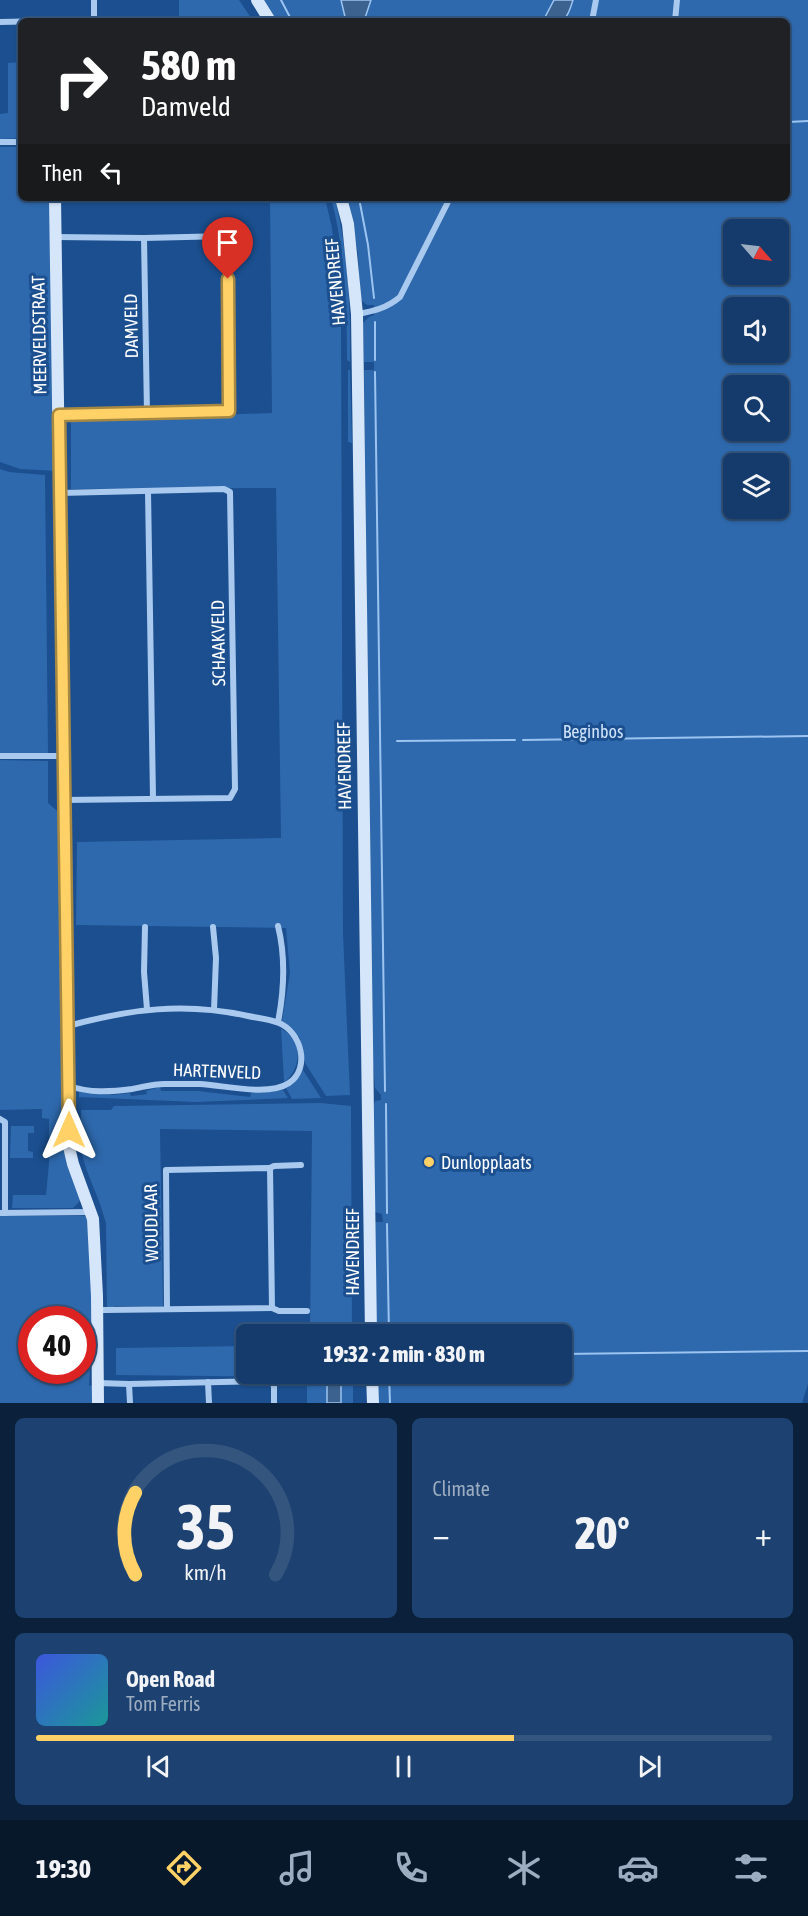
<!DOCTYPE html>
<meta charset="utf-8">
<style>
body{margin:0;font-family:"Asap Condensed",sans-serif;background:#1d4271;color:#f1f3f6;height:100vh;display:flex;flex-direction:column;font-size:22px;white-space:nowrap}
*{box-sizing:border-box;margin:0}
p{font-size:20px;color:#9dadc1}
.icon{flex:none;width:33px;height:33px;fill:none;stroke:currentColor;stroke-width:2;stroke-linecap:round;stroke-linejoin:round}
.map{position:relative;height:1403px;overflow:hidden}
.drawer{display:flex;flex-direction:column;gap:15px;padding:15px;background:#0b203b;flex:1}
.drawer>*{flex:none}
.banner{position:absolute;left:18px;top:18px;width:772px;height:183px;border-radius:9px;box-shadow:0 2px 4px #0004,0 0 0 2px #33557e;background:#202124;color:#fff;overflow:hidden}
.needle{width:39px;rotate:118deg}
.fabs{position:absolute;left:723px;top:219px;display:grid;gap:12px}
.fabs a{display:grid;place-items:center;width:66px;height:66px;border-radius:9px;background:#143b6b;box-shadow:0 2px 4px #0004,0 0 0 2px #33557e;font-size:30px}
.speed{position:absolute;left:18px;top:1306px;display:flex;gap:12px;font-size:30px;font-weight:700;text-align:center}
.speed>*{display:grid;place-content:center;width:78px;height:78px;border-radius:50%;background:#143b6b;box-shadow:0 2px 4px #0004,0 0 0 2px #33557e;line-height:1}
.speed .limit{border:9px solid #d22;background:#fff;color:#111}
.pin{position:absolute;display:grid;place-items:center;width:51px;height:51px;color:#fff;margin:-62px -26px;border-radius:50% 50% 50% 0;rotate:-45deg;box-shadow:0 0 6px #0007}
.pin .icon{rotate:45deg}
.me{position:absolute;width:66px;margin:-33px;rotate:0deg;stroke-linejoin:round;filter:drop-shadow(0 0 4px #0008)}
.turn{display:flex;align-items:center;gap:21px;height:126px;padding:0 24px;font-size:27px}
.turn .icon{width:78px;height:78px;stroke-width:2.5}
.turn b{display:block;font-size:42px;line-height:51px}
.then{display:flex;align-items:center;height:57px;padding:0 24px;background:#0003;gap:12px;font-size:22px}
.big{font-size:45px;font-weight:800;line-height:1.1}
.drawer .tile{flex:1;display:flex;flex-direction:column;justify-content:center;gap:9px;min-width:0;padding:0 21px;border-radius:9px;background:#1d4271}
.drawer .dial{align-items:center;gap:0}
.dial svg{height:156px;overflow:visible;fill:none;stroke:#33557e;stroke-width:7;stroke-linecap:round;text-anchor:middle}
.dial text{fill:#f1f3f6;stroke:none}
.song{display:flex;align-items:center;gap:18px}
.cover{width:72px;height:72px;border-radius:9px;background:linear-gradient(135deg,hsl(230 70% 55%),hsl(180 70% 35%))}
.played{height:6px;border-radius:3px;background:linear-gradient(90deg,#ffd166 65%,#33557e 65%)}
.keys{display:flex;justify-content:space-around;direction:ltr}
.heat{display:flex;justify-content:space-between;align-items:center;font-size:33px;direction:ltr}
.drawer .tiles{flex:1;display:grid;gap:15px;grid-template-columns:1fr 1fr}
.tile:last-child{grid-column:span 2}
.trip{position:absolute;left:236px;top:1324px;width:336px;height:60px;border-radius:9px;background:#143b6b;box-shadow:0 2px 4px #0004,0 0 0 2px #33557e;font-weight:800;line-height:60px;text-align:center}
.menu{display:flex;height:96px;justify-content:space-around;align-items:center;background:#08182b;color:#9dadc1}
.menu .icon{width:42px;height:42px}
.menu .selected{color:#ffd166}
.menu b{font-size:27px;color:#f1f3f6}
.map>svg:first-child{display:block}
.green{fill:#2e69ad;fill-rule:evenodd}
.water{fill:#3c6290;stroke:#9cc4f0;stroke-width:1.5}
.lines{fill:none;stroke-linecap:round;stroke-linejoin:round}
.stream{stroke:#9cc4f0;stroke-width:2}
.street{stroke:#a9c9ee;stroke-width:6}
.secondary{stroke:#d6e6fa;stroke-width:12}
.route-casing{stroke:#a68842;stroke-width:15}
.route{stroke:#ffd166;stroke-width:10}
.poi-dot{fill:#ffd166;stroke:#1b4f8f;stroke-width:2}
.labels{text-anchor:middle;dominant-baseline:central;stroke-width:6;stroke-linejoin:round;paint-order:stroke}
.street-label{font-size:18px;fill:#fff;stroke:#1b4f8f}
.park-label{font-size:18px;fill:#cfe3fa;stroke:#1b4f8f}
.poi-label{font-size:18px;fill:#fff;stroke:#1b4f8f;text-anchor:start}
</style>
<div class="map">
<svg width="808" height="1403" viewBox="0 0 808 1403">
<rect width="100%" height="100%" fill="#1b4f8f"/>
<g class="green">
<path d="M179 0H239L253 21H179Z"/>
<path d="M264 0H808V1384L802 1403H377V1374H561V1335H376L374 1222H383L382 1214 375 1212 374 1104 375 1101 381 1100V1095L375 1088 372 1051 364 370H374V362H364L363 323 369 317 374 315V305H367L362 301 360 295 358 254 348 198H788V21H276ZM734 230H778V274H734ZM734 308H778V352H734ZM734 386H778V430H734ZM734 464H778V508H734Z"/>
<path d="M21 62V138L0 139V114L8 113V63Z"/>
<path d="M0 147H21V198H51L57 471 20 469 0 462Z"/>
<path d="M270 198H325L332 228 341 308 343 933 350 1095 326 1096 305 1063 300 1038 282 1021 290 973 286 928 76 925 77 842 281 838 276 488 71 489V420L272 413Z"/>
<path d="M331 198H335C348 253 351 306 350 362L347 360C347 306 345 251 331 198Z"/>
<path d="M348 370H350L352 443 348 442Z"/>
<path d="M0 469 9 472 45 475 48 753H0Z"/>
<path d="M0 760 48 761V803L62 815 65 1098 81 1198 79 1202 73 1208H12L13 1195H46L49 1163V1119L42 1118V1109L0 1110Z"/>
<path d="M281 1029C303 1039 302 1066 286 1081H284Z"/>
<path d="M303 1070 321 1098 292 1099 286 1088 293 1084Z"/>
<path d="M160 1087 161 1091H198L250 1097 251 1093 283 1090 288 1098 196 1102 79 1097V1092L112 1095 130 1093 131 1096 147 1094 146 1091Z"/>
<path d="M321 1103 351 1106 352 1335H340V1332H328L327 1335H310L312 1131 160 1129 163 1306H115L107 1310 106 1223 100 1204 87 1171 80 1148 81 1110H111L114 1106Z"/>
<path d="M11 1126H34V1133H28V1151L33 1152V1158H10Z"/>
<path d="M0 1216H85L90 1222 93 1310 89 1386 92 1385 93 1403H0ZM32 1320H82V1371H32Z"/>
<path d="M246 1346V1374H327V1403H307V1377L116 1375V1348Z"/>
<rect x="341" y="1374" width="12" height="29"/>
</g>
<g class="water">
<path d="M341 0H371L364 21H346Z"/>
<path d="M554 0H573C566 23 565 21 543 21Z"/>
<rect x="327" y="1374" width="14" height="29"/>
</g>
<g class="lines">
<g class="stream">
<path d="M281 0 292 21"/>
<path d="M788 122 808 121"/>
<path d="M359 198 368 245 374 298"/>
<path d="M375 322V360"/>
<path d="M375 372 385 1091"/>
<path d="M523 740 808 736"/>
<path d="M397 741 515 740"/>
<path d="M386 1104 387 1213"/>
<path d="M387 1224 389 1335"/>
<path d="M561 1354 808 1351"/>
<path d="M389 1374 390 1403"/>
</g>
<g class="street">
<path d="M94 19V0"/>
<path d="M592 21 596 0"/>
<path d="M675 21 677 0"/>
<path d="M0 22 142 19"/>
<path d="M0 142H21"/>
<path d="M56 237 144 238 228 236 229 411 59 415"/>
<path d="M144 238 147 413"/>
<path d="M358 314C374 311 387 308 400 297L450 198"/>
<path d="M148 491 153 798"/>
<path d="M60 493 224 489 230 492 235 789 230 798 64 800"/>
<path d="M0 756H63"/>
<path d="M145 927 144 972 147 1009"/>
<path d="M213 927 216 958 214 1010"/>
<path d="M278 1022C284 991 286 958 278 926"/>
<path d="M68 1026C130 1009 184 1002 248 1016 258 1018 269 1019 279 1023 301 1032 311 1068 289 1083 268 1097 223 1085 200 1084 189 1084 178 1084 168 1084 155 1083 144 1087 132 1089 110 1092 90 1093 69 1086"/>
<path d="M0 1119 5 1122V1213"/>
<path d="M270 1168 274 1166 301 1165"/>
<path d="M0 1213 91 1212"/>
<path d="M272 1308 279 1311H307"/>
<path d="M97 1310H105C161 1309 216 1309 272 1308L270 1168 166 1170 167 1309"/>
<path d="M208 1382 209 1403"/>
<path d="M98 1383 129 1384 268 1381 274 1385V1403"/>
<path d="M129 1384 130 1403"/>
</g>
<g class="secondary">
<path d="M257 0 270 21"/>
<path d="M55 198 69 1147 73 1164 93 1219 97 1296 98 1403"/>
<path d="M341 198 348 224 357 314 371 1335"/>
<path d="M372 1374 373 1403"/>
</g>
</g>
<g class="lines">
<g class="route-casing">
<path id="route" d="M69 1130 59 415 229 411 228 279"/>
</g>
<use href="#route" class="route"/>
</g>
<circle class="poi-dot" cx="429" cy="1162" r="6"/>
<g class="labels">
<g class="street-label">
<text transform="translate(335 282) rotate(-95)">HAVENDREEF</text>
<text transform="translate(131 326) rotate(-91)">DAMVELD</text>
<text transform="translate(39 335) rotate(-91)">MEERVELDSTRAAT</text>
<text transform="translate(218 643) rotate(-91)">SCHAAKVELD</text>
<text transform="translate(344 766) rotate(-91)">HAVENDREEF</text>
<text transform="translate(217 1071) rotate(2)">HARTENVELD</text>
<text transform="translate(151 1223) rotate(-91)">WOUDLAAR</text>
<text transform="translate(352 1252) rotate(-90)">HAVENDREEF</text>
</g>
<g class="park-label">
<text x="593" y="731">Beginbos</text>
</g>
<g class="poi-label">
<text x="441" y="1162">Dunlopplaats</text>
</g>
</g>
</svg>
<div class="fabs">
<a><svg class="needle" viewBox="-14 -14 28 28"><path d="M0-13l5 13h-10z" fill="#e53935"/><path d="M0 13l5-13h-10z" fill="#9dadc1"/></svg></a>
<a><svg class="icon" aria-label="sound" viewBox="0 0 24 24"><path d="M4 9h4l5-4v14l-5-4H4zM17 9q2 3 0 6"/></svg></a>
<a><svg class="icon" aria-label="search" viewBox="0 0 24 24"><circle cx="10" cy="10" r="6"/><path d="M15 15l6 6"/></svg></a>
<a><svg class="icon" aria-label="layers" viewBox="0 0 24 24"><path d="M12 4l9 5-9 5-9-5zM3 14l9 5 9-5"/></svg></a>
</div>
<div class="speed"><div class="limit">40</div></div>
<div class="pin" style="left:228px;top:279px;background:#d93025"><svg class="icon" aria-label="arrive" viewBox="0 0 24 24"><path d="M6 21V4h12l-3 4 3 4H6"/></svg></div>
<svg class="me" style="left:69px;top:1130px" viewBox="-20 -20 40 40"><path d="M0-17L14 15 0 8-14 15z" fill="#ffd166" stroke="#fff" stroke-width="4"/></svg>
<div class="trip">19:32 · 2 min · 830 m</div>
<div class="banner">
<div class="turn"><svg class="icon" aria-label="right" viewBox="0 0 24 24"><path d="M7 20v-9h11M14 6l5 5-5 5"/></svg><div><b>580 m</b>Damveld</div></div>
<div class="then">Then<svg class="icon" aria-label="left" viewBox="0 0 24 24"><path d="M17 20v-9H6M10 6l-5 5 5 5"/></svg></div>
</div>
</div>
<section class="drawer">
<div class="tiles">
<div class="tile dial"><svg viewBox="0 0 100 80">
<path d="M14 69A42 42 0 1 1 86 69"/>
<path d="M14 69A42 42 0 0 1 14 27" stroke="#ffd166"/>
<text x="50" y="56" font-size="32" font-weight="700">35</text>
<text x="50" y="72" font-size="11">km/h</text>
</svg></div>
<div class="tile"><p>Climate</p>
<div class="heat"><a>−</a><b class="big">20°</b><a>+</a></div>
</div>
<div class="tile">
<div class="song"><i class="cover"></i><div><b>Open Road</b><p>Tom Ferris</p></div></div>
<div class="played"></div>
<div class="keys"><svg class="icon" aria-label="previous" viewBox="0 0 24 24"><path d="M18 5L8 12l10 7zM5 5v14"/></svg><svg class="icon" aria-label="pause" viewBox="0 0 24 24"><path d="M8 5v14M16 5v14"/></svg><svg class="icon" aria-label="next" viewBox="0 0 24 24"><path d="M6 5l10 7-10 7zM19 5v14"/></svg></div>
</div>
</div>
</section>
<nav class="menu">
<b>19:30</b>
<svg class="icon selected" aria-label="directions" viewBox="0 0 24 24"><path d="M12 3l9 9-9 9-9-9zM9 14v-3h6M13 9l2 2-2 2"/></svg>
<svg class="icon" aria-label="music" viewBox="0 0 24 24"><path d="M9 18V5l10-2v13"/><circle cx="6" cy="18" r="3"/><circle cx="16" cy="16" r="3"/></svg>
<svg class="icon" aria-label="phone" viewBox="0 0 24 24"><path d="M5 4h4l2 5-3 2q2 4 5 5l2-3 5 2v4C11 20 4 13 5 4z"/></svg>
<svg class="icon" aria-label="climate" viewBox="0 0 24 24"><path d="M12 3v18M4 7l16 10M4 17L20 7"/></svg>
<svg class="icon" aria-label="car" viewBox="0 0 24 24"><path d="M5 17H2v-5l4-1 3-4h7l3 4 3 1v5h-3M9 17h6M6 11h13"/><circle cx="7" cy="17" r="2"/><circle cx="17" cy="17" r="2"/></svg>
<svg class="icon" aria-label="filters" viewBox="0 0 24 24"><path d="M4 7h16M4 17h16"/><circle cx="9" cy="7" r="2"/><circle cx="15" cy="17" r="2"/></svg>
</nav>
